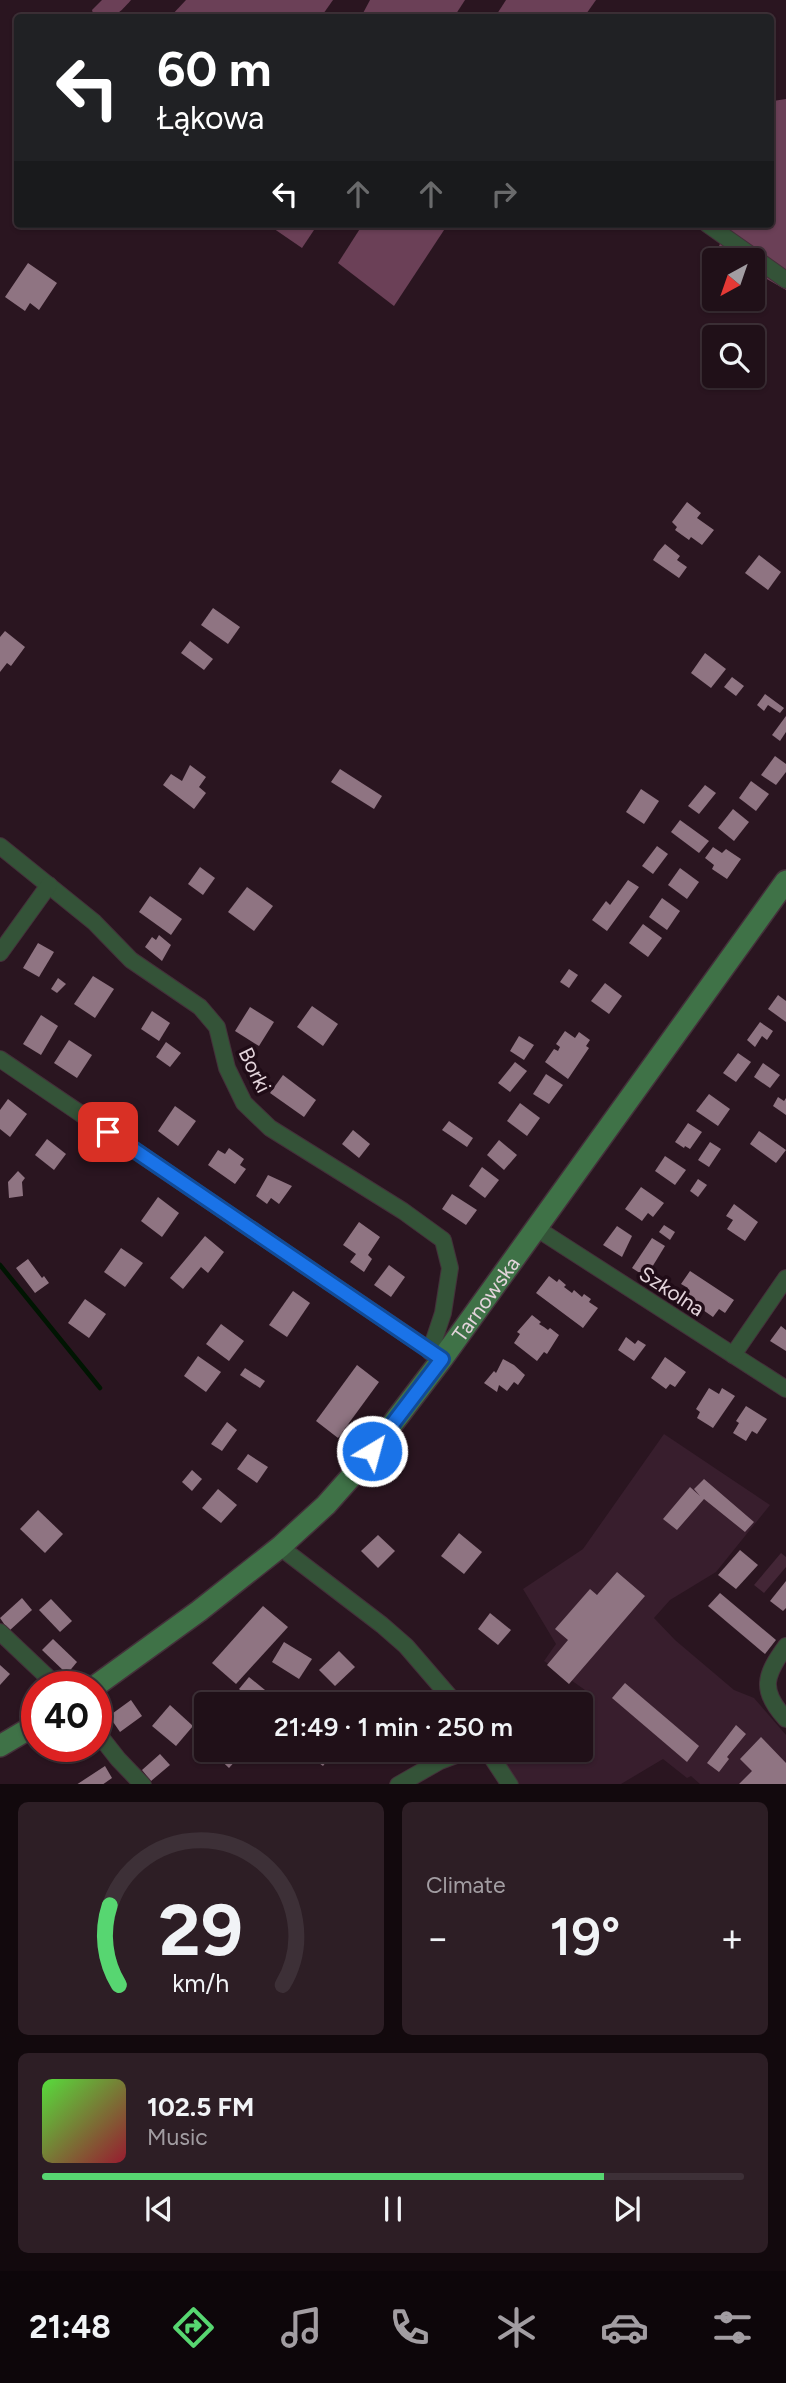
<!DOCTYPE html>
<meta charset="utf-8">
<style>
body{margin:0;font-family:Figtree,sans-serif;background:#2d1e25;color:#f1f3f6;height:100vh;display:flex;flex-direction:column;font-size:26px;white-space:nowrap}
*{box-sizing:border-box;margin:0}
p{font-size:23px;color:#a29da2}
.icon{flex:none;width:38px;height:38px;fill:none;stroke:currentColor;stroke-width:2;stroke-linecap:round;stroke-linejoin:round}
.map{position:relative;height:1784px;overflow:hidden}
.sheet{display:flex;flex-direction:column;gap:18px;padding:18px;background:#12090d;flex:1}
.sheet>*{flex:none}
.guide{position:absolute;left:14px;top:14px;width:760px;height:214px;border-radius:7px;box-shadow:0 2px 5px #0004,0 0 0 2px #3d3037;background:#202124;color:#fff;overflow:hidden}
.needle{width:46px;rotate:220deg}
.controls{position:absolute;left:702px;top:248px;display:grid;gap:14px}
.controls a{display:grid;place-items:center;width:63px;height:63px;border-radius:7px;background:#201018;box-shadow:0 2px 5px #0004,0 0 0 2px #3d3037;font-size:35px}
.speed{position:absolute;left:21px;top:1671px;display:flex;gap:14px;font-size:35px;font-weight:700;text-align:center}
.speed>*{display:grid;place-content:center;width:91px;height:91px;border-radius:50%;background:#201018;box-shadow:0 2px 5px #0004,0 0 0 2px #3d3037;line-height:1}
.speed .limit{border:10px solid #d22;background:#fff;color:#111}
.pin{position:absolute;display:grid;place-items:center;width:60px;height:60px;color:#fff;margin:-30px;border-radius:14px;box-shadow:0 4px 10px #0006}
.me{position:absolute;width:77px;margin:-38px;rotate:37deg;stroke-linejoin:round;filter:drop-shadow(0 0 5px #0008)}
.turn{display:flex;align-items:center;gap:24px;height:147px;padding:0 28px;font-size:32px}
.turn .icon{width:91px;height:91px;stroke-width:2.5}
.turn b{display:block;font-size:49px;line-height:60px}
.lanes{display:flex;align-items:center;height:66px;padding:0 28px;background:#0003;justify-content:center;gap:35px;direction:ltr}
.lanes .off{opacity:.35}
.big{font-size:52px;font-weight:600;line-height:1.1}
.sheet .widget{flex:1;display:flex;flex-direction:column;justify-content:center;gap:10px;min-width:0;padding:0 24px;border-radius:10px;background:#2d1e25}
.sheet .dial{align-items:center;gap:0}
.dial svg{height:182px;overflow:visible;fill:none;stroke:#3d3037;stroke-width:7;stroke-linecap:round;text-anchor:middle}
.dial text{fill:#f1f3f6;stroke:none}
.song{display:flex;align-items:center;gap:21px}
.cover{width:84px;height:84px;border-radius:10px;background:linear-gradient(135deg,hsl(110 70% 55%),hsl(350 70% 35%))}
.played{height:7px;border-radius:4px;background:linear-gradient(90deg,#57d671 80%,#3d3037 80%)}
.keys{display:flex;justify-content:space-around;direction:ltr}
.heat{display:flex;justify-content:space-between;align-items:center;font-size:38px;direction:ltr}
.sheet .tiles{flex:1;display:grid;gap:18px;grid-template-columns:1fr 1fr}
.widget:last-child{grid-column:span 2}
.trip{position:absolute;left:194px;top:1692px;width:399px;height:70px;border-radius:7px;background:#201018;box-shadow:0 2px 5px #0004,0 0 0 2px #3d3037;font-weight:600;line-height:70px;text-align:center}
.tab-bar{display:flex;height:112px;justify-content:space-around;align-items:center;background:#0d060a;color:#a29da2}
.tab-bar .icon{width:49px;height:49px}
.tab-bar .current{color:#57d671}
.tab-bar b{font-size:32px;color:#f1f3f6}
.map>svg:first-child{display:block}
.built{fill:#381e2d}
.green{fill:#432636}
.forest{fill:#6b4057}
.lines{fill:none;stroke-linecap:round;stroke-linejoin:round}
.stream{stroke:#001502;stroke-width:4.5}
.building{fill:#8f7482}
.street-casing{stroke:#44303a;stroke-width:18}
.secondary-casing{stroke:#44303a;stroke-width:24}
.street{stroke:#345338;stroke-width:16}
.secondary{stroke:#3f7247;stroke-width:21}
.route-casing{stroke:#114b97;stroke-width:18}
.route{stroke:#1a73e8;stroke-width:12}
.labels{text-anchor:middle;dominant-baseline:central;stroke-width:7;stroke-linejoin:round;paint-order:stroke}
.street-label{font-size:21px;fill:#e3d4db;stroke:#200c17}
</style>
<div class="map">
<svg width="786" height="1785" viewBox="0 0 786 1785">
<rect width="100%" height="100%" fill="#2a1520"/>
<path class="built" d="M664 1434 770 1505 716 1572 670 1600 654 1618 675 1640 734 1690 754 1698 786 1735V1784H700L691 1776 687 1778 663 1759 621 1784H517L503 1763 515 1750H581V1704H568L585 1690 544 1661 556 1644 523 1589 583 1549Z"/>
<path class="green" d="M781 1553 786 1557V1567L764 1593 754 1585Z"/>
<g class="forest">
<path d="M102 0H131C118 15 114 18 94 17L92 10Z"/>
<path d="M186 0H333L321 17H170Z"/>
<path d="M370 0H465L454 17H361Z"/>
<path d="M506 0H596L584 17H495Z"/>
<path d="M770 99 773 101 786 99V290L753 271 752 261H734L717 251 728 224H770Z"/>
<path d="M267 224H318L302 248Z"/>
<path d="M363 224H448L394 306 338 263Z"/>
</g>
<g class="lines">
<path class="stream" d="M0 1265 100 1388"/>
</g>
<g class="building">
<path d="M28 263 57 283 39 310 30 303 25 311 5 297Z"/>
<path d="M687 502 701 513 697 518 714 530 702 545 691 537 689 540 675 530 677 527 672 522Z"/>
<path d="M665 544 680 556 677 560 687 567 679 578 653 560 658 552Z"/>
<path d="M759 555 781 572 768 590 745 573Z"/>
<path d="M213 608 240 627 228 644 201 625Z"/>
<path d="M5 631 25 647 11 666 7 663 0 672V637Z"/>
<path d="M190 641 213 659 204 670 181 653Z"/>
<path d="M705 653 726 669 711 688 691 673Z"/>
<path d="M732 677 744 686 736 696 724 687Z"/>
<path d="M765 694 784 708 780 713 768 705 764 711 757 705Z"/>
<path d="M786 716V732L780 741 772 735Z"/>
<path d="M775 756 786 764V772L776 785 761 775Z"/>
<path d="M190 765 206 777 199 787 206 793 194 809 163 785 171 774 182 781Z"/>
<path d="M340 769 382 796 374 809 331 782Z"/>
<path d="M751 781 769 794 756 811 739 798Z"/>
<path d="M705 785 716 793 699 814 688 806Z"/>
<path d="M641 789 659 801 644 824 626 812Z"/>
<path d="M733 809 749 822 734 841 718 828Z"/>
<path d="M680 820 709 841 699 853 671 832Z"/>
<path d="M657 846 668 854 653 874 642 866Z"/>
<path d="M713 847 722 853 726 849 741 859 727 879 712 869 714 865 705 858Z"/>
<path d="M200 867 215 878 203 895 188 884Z"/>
<path d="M680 868 699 882 687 899 668 885Z"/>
<path d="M628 880 639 887 607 931 592 920 606 901 610 905Z"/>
<path d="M247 887 273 906 254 931 228 912Z"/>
<path d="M150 896 182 919 171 935 139 912Z"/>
<path d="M662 898 680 911 667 930 649 917Z"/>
<path d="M643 924 662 938 648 957 629 943Z"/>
<path d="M159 935 171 945 162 961 145 947 152 937 156 940Z"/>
<path d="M38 943 54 952 39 977 23 968Z"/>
<path d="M569 969 578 975 569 988 560 982Z"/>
<path d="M93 976 114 989 95 1018 74 1004Z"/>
<path d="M58 978 66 984 57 993 51 989Z"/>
<path d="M605 983 622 996 609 1014 591 1001Z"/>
<path d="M778 995 786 1001V1022L768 1009Z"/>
<path d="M312 1006 338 1024 323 1046 297 1027Z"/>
<path d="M250 1007 274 1022 259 1046 235 1031Z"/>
<path d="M152 1011 170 1023 159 1041 141 1029Z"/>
<path d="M41 1015 58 1026 41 1055 23 1044Z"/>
<path d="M760 1022 773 1031 767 1040 762 1036 755 1047 747 1040Z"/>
<path d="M565 1031 575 1038 579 1032 590 1040 586 1046 589 1048 568 1079 545 1062 554 1049 558 1051 560 1047 556 1044Z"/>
<path d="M519 1036 534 1045 524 1060 510 1051Z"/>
<path d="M69 1040 92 1055 77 1078 54 1063Z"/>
<path d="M166 1042 181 1053 170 1067 156 1057Z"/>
<path d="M738 1053 751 1062 736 1082 723 1073Z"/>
<path d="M515 1062 527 1071 510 1092 498 1083Z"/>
<path d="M763 1063 780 1075 770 1088 754 1077Z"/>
<path d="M546 1074 563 1085 549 1104 533 1094Z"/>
<path d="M283 1075 316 1100 304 1117 270 1093Z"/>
<path d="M709 1094 730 1109 718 1126 696 1111Z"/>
<path d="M778 1097 784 1101 786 1098V1115L773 1106Z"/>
<path d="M8 1099 27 1114 10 1137 0 1129V1110Z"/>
<path d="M520 1103 540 1118 527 1136 507 1121Z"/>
<path d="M175 1106 196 1121 178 1146 158 1131Z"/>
<path d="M449 1121 473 1138 467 1147 442 1130Z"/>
<path d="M688 1123 702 1132 690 1149 685 1146 684 1148 675 1142Z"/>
<path d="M353 1130 370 1144 359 1158 342 1144Z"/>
<path d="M759 1131 786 1150 776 1163 750 1144Z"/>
<path d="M47 1139 66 1154 54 1170 35 1155Z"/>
<path d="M499 1140 517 1155 504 1170 487 1155Z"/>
<path d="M710 1142 721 1149 709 1167 698 1160Z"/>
<path d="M229 1148 244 1159 240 1165 246 1169 235 1184 208 1165 218 1150 225 1154Z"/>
<path d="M665 1156 686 1170 675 1185 655 1171Z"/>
<path d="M482 1167 499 1180 485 1198 469 1186Z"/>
<path d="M18 1171 25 1178 22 1182 23 1196 9 1198 8 1182Z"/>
<path d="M268 1175 292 1186 279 1204 271 1198 267 1204 256 1196Z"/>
<path d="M698 1179 707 1185 698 1197 690 1191Z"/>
<path d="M641 1187 664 1203 653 1217 648 1213 642 1221 625 1209Z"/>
<path d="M452 1194 477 1210 466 1225 442 1209Z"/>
<path d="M158 1197 179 1213 162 1237 141 1221Z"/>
<path d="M734 1204 758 1222 745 1241 727 1229 733 1220 726 1216Z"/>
<path d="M359 1222 380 1237 368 1255 372 1259 364 1272 350 1262 356 1254 343 1245Z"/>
<path d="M664 1225 675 1232 670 1240 659 1232Z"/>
<path d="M617 1226 632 1236 622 1257 603 1245Z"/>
<path d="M205 1236 224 1252 208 1273 201 1267 183 1289 170 1278Z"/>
<path d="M652 1238 665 1246 646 1277 632 1268Z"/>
<path d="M121 1248 143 1263 125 1287 104 1272Z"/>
<path d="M28 1259 42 1278 44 1276 49 1283 35 1293 16 1268Z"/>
<path d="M389 1265 405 1277 391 1297 374 1285Z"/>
<path d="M690 1271 734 1300 725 1313 719 1309 713 1317 683 1296 688 1288 681 1284Z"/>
<path d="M549 1276 557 1282 559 1279 566 1285 564 1287 572 1293 574 1290 582 1297 584 1294 591 1299 589 1302 598 1308 583 1328 536 1293Z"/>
<path d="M293 1291 310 1303 287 1337 269 1325Z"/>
<path d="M85 1299 106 1314 89 1338 68 1323Z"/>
<path d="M532 1315 541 1322 539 1324 544 1327 548 1330 550 1328 559 1335 547 1354 544 1352 537 1361 514 1343 520 1334 517 1332Z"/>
<path d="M221 1324 244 1341 229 1361 206 1344Z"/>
<path d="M781 1326 786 1330V1351L770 1341Z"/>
<path d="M626 1337 635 1344 638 1340 646 1345 634 1361 618 1350Z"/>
<path d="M198 1356 221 1372 206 1392 184 1376Z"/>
<path d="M665 1357 686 1372 675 1387 670 1384 666 1389 651 1378Z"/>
<path d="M503 1359 514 1365 525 1375 518 1385 514 1382 507 1391 499 1385 497 1392 484 1383 494 1371 496 1373Z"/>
<path d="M357 1365 379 1382 338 1438 316 1421Z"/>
<path d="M245 1368 265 1381 260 1388 240 1375Z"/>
<path d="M709 1388 719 1394 722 1388 735 1396 713 1428 697 1418 700 1412 696 1409Z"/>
<path d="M746 1406 767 1419 757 1434 752 1431 746 1441 733 1433 739 1423 736 1421Z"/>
<path d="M227 1422 237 1430 222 1451 211 1444Z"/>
<path d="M248 1454 268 1467 257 1483 237 1469Z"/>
<path d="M192 1470 202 1479 192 1491 182 1482Z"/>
<path d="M704 1479 754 1522 745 1532 704 1499 677 1530 663 1519 690 1487 700 1496 694 1489Z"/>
<path d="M218 1489 237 1505 221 1523 202 1508Z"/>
<path d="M38 1510 63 1534 45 1553 20 1529Z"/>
<path d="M459 1533 482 1552 464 1574 441 1556Z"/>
<path d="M378 1535 395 1551 378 1568 361 1551Z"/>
<path d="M740 1550 758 1565 736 1589 718 1575Z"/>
<path d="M617 1572 645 1596 569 1684 547 1665 568 1640 555 1629 590 1589 597 1595Z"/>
<path d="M786 1581V1608L783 1611 770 1601Z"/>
<path d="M720 1593 776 1640 765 1654 708 1606Z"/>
<path d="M22 1598 32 1610 9 1631 0 1618Z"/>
<path d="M51 1599 72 1621 60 1632 39 1610Z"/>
<path d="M263 1606 288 1627 236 1684 212 1663Z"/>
<path d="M490 1613 511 1630 498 1645 478 1629Z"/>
<path d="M53 1639 77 1662 67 1674 42 1650Z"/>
<path d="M284 1642 312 1659 299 1679 272 1662Z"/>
<path d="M339 1651 355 1667 335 1686 319 1670Z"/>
<path d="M0 1665 10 1674 0 1685Z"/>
<path d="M249 1677 276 1699 271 1704H258L239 1689Z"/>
<path d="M625 1683 699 1746 687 1762 612 1698Z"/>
<path d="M131 1700 142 1716 120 1732 109 1716Z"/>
<path d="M170 1705 193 1726 176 1746 152 1726Z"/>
<path d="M736 1725 746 1734 727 1757 729 1759 719 1772 707 1763Z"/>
<path d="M761 1737 786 1763V1785H738L752 1771 740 1759Z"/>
<path d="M55 1746H91L65 1763Z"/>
<path d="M216 1750H245L229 1768 213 1753Z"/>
<path d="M305 1750H335L323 1766 304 1752Z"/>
<path d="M407 1750H429L414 1760Z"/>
<path d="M160 1754 170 1765 151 1781 142 1770Z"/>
<path d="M105 1766 112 1778 102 1785H76Z"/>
</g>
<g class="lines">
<g class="street-casing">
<g id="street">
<path d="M707 224 786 280"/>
<path d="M0 846 94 922 131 960 200 1007 217 1027 227 1068 244 1103 270 1128 403 1211 443 1240 450 1268 443 1313 430 1352"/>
<path d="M0 953 49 885"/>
<path d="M0 1059 438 1356"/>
<path d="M536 1228 786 1389"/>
<path d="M733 1355 786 1278"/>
<path d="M280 1547 382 1625 406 1646 456 1704"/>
<path d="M0 1632 58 1687"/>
<path d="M786 1646C765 1675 759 1690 786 1719"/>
<path d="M96 1731 118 1759 143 1785"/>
<path d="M487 1750 510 1785"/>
<path d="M398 1785 440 1761 469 1750"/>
</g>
</g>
<g class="secondary-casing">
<g id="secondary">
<path id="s1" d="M94 1687 199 1611 280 1547 326 1505 358 1469 442 1359 786 881"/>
<path d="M0 1746 37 1724"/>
</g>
</g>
<use href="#street" class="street"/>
<use href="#secondary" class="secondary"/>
</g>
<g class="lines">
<g class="route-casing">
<path id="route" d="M108 1132 442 1359 372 1451"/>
</g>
<use href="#route" class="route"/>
</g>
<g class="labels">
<g class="street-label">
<text transform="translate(255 1070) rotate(64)">Borki</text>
<text transform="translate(672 1291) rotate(33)">Szkolna</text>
<text stroke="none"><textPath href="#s1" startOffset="556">Tarnowska</textPath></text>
</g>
</g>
</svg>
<div class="controls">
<a><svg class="needle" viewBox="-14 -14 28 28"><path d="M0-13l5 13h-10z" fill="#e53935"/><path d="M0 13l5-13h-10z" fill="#a29da2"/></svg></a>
<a><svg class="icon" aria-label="search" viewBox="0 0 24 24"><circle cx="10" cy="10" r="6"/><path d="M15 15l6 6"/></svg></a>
</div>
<div class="speed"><div class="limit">40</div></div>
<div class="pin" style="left:108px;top:1132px;background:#d93025"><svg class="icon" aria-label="arrive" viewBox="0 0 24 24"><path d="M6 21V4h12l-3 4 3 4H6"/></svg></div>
<svg class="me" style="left:372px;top:1451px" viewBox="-20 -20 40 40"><circle r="17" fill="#1a73e8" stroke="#fff" stroke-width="3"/><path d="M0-11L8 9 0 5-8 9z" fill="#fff"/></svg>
<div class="trip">21:49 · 1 min · 250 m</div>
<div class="guide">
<div class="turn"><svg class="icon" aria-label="left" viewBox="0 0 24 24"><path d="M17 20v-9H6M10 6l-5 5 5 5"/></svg><div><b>60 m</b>Łąkowa</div></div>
<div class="lanes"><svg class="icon" aria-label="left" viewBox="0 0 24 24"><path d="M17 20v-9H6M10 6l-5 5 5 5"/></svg><svg class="icon off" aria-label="ahead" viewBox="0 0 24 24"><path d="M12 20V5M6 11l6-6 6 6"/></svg><svg class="icon off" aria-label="ahead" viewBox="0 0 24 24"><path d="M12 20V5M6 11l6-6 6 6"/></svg><svg class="icon off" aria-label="right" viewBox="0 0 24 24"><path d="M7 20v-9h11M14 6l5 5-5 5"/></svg></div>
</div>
</div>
<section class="sheet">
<div class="tiles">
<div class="widget dial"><svg viewBox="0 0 100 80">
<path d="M14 69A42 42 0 1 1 86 69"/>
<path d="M14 69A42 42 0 0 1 10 34" stroke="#57d671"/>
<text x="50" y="56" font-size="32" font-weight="700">29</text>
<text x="50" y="72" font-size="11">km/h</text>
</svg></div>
<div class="widget"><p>Climate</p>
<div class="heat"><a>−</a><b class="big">19°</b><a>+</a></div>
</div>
<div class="widget">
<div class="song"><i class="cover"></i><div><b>102.5 FM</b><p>Music</p></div></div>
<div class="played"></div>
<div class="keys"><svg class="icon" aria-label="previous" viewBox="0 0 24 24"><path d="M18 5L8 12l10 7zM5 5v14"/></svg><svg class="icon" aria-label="pause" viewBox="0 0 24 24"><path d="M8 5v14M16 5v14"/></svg><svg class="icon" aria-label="next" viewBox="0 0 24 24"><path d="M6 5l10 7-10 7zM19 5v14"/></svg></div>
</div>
</div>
</section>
<nav class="tab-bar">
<b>21:48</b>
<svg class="icon current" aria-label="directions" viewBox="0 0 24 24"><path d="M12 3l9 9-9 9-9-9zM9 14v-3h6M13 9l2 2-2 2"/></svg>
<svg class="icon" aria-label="music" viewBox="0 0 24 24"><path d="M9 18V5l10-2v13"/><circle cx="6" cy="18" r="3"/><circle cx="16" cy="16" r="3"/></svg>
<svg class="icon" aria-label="phone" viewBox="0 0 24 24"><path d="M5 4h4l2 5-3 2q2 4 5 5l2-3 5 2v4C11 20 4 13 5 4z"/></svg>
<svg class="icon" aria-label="climate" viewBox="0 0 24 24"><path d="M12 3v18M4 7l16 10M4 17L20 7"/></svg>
<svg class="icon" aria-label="car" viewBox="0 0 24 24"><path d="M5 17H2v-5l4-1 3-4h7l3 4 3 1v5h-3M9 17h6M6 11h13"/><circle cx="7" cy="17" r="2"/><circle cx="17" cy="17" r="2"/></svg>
<svg class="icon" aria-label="filters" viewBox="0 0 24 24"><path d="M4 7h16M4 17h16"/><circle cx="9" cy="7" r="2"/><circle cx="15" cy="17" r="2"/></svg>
</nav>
